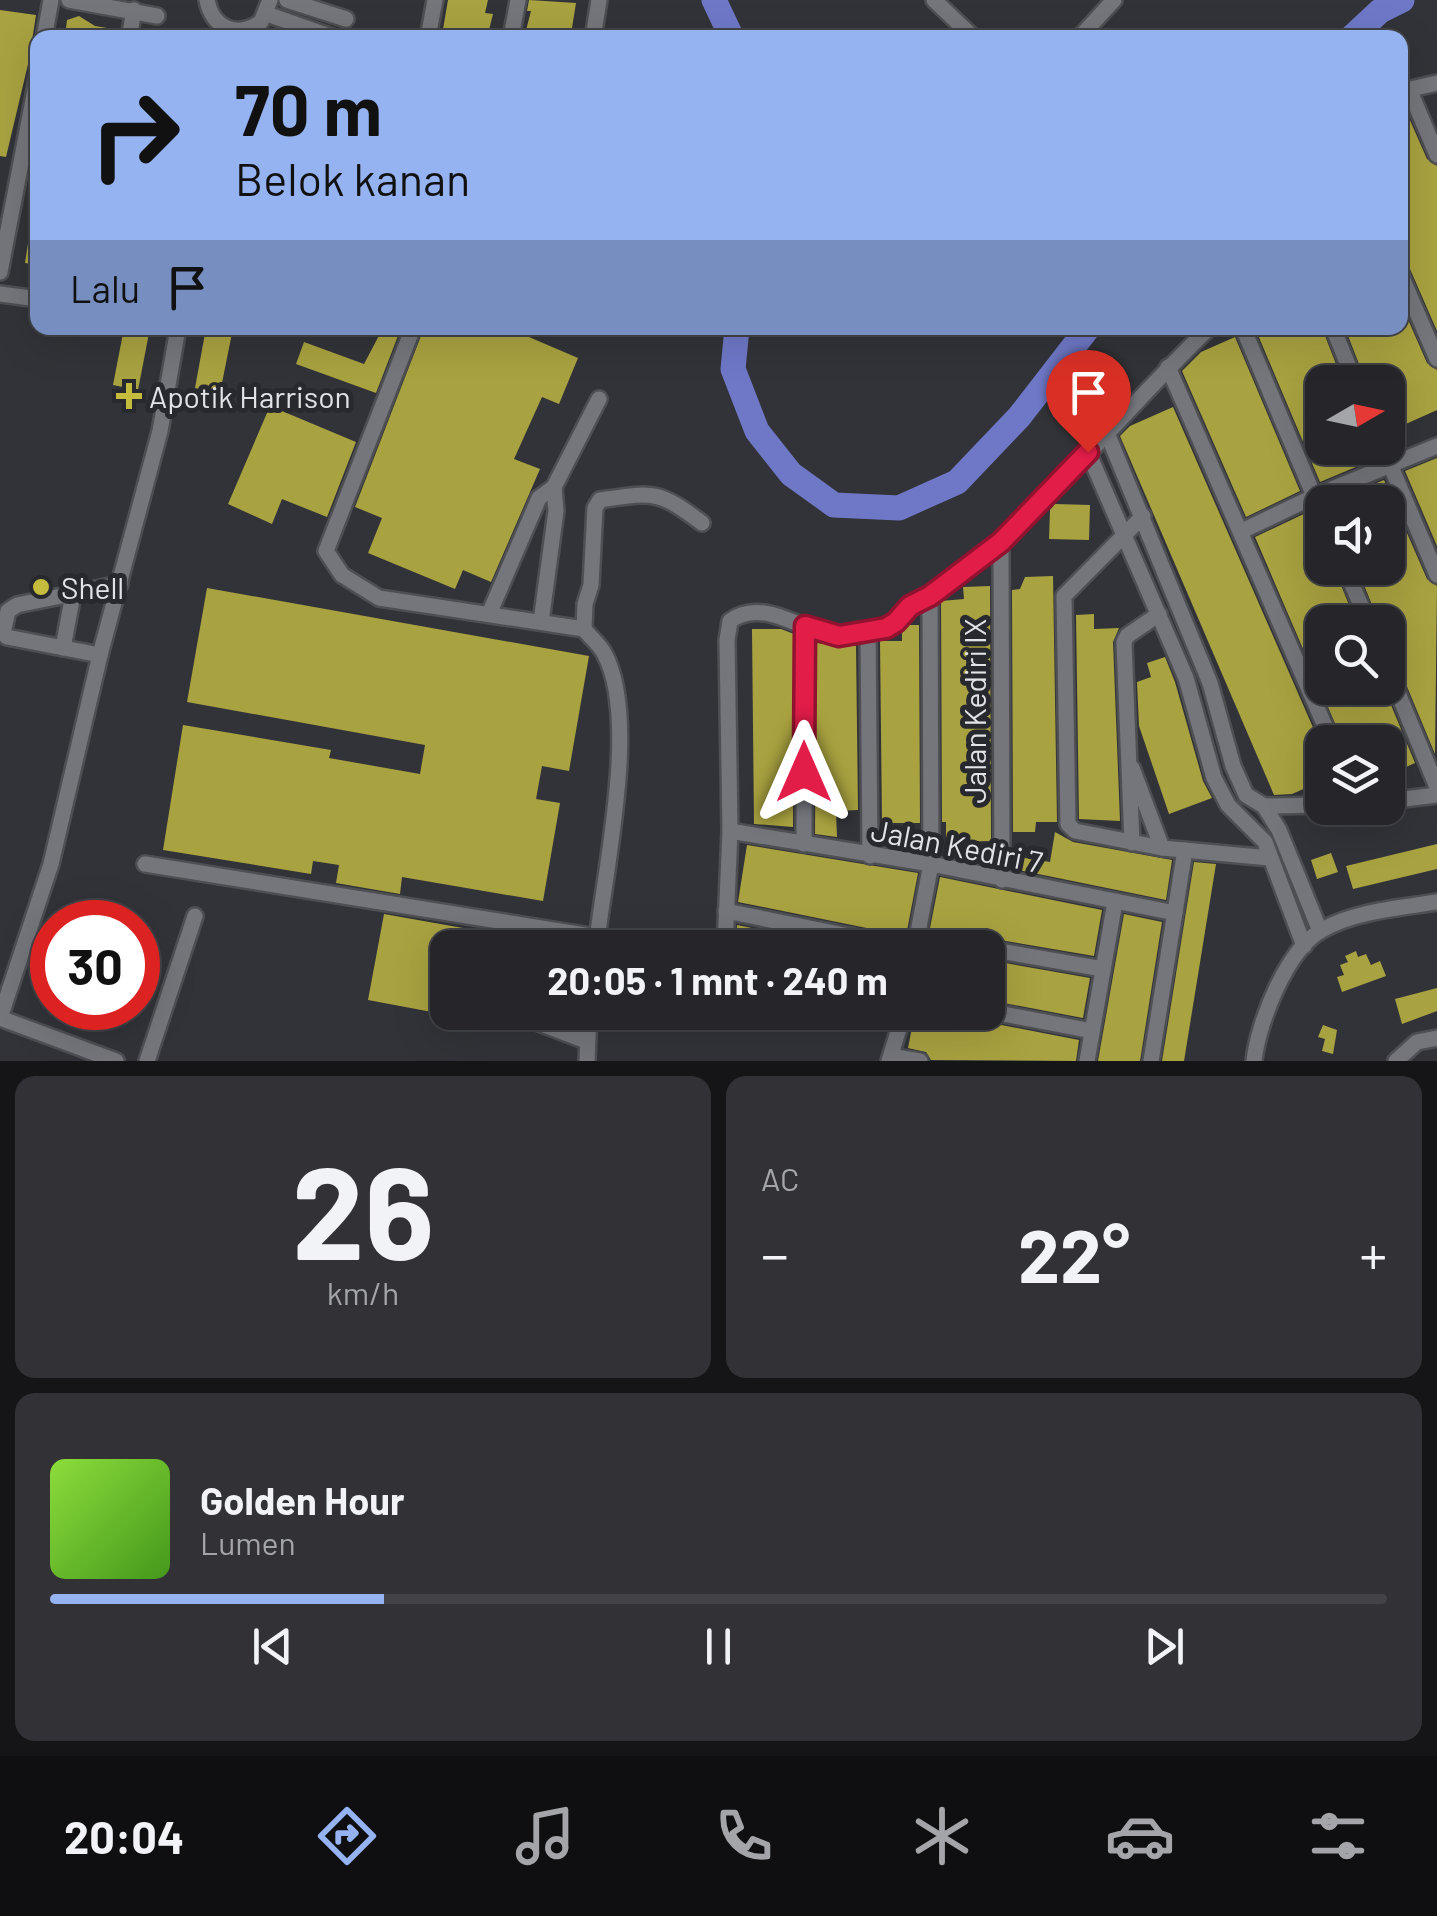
<!DOCTYPE html>
<html lang="id">
<meta charset="utf-8">
<style>
body{margin:0;font-family:Barlow,sans-serif;background:#323236;color:#f1f3f6;height:100vh;display:flex;flex-direction:column;font-size:38px;white-space:nowrap}
*{box-sizing:border-box;margin:0}
p{font-size:32px;color:#a4a5a8}
.icon{flex:none;width:55px;height:55px;fill:none;stroke:currentColor;stroke-width:2;stroke-linecap:round;stroke-linejoin:round}
.map{position:relative;height:1061px;overflow:hidden}
.details{display:flex;flex-direction:column;gap:15px;padding:15px;background:#151517;flex:1}
.details>*{flex:none}
.guide{position:absolute;left:30px;top:30px;width:1378px;height:305px;border-radius:20px;box-shadow:0 10px 40px #0002,0 0 0 2px #424347;background:#95b2f1;color:#111;overflow:hidden}
.needle{width:65px;rotate:81deg}
.tools{position:absolute;left:1305px;top:365px;display:grid;gap:20px}
.tools a{display:grid;place-items:center;width:100px;height:100px;border-radius:20px;background:#26262a;box-shadow:0 10px 40px #0002,0 0 0 2px #424347;font-size:50px}
.speed{position:absolute;left:30px;top:900px;display:flex;gap:20px;font-size:50px;font-weight:700;text-align:center}
.speed>*{display:grid;place-content:center;width:130px;height:130px;border-radius:50%;background:#26262a;box-shadow:0 10px 40px #0002,0 0 0 2px #424347;line-height:1}
.speed .limit{border:15px solid #d22;background:#fff;color:#111}
.pin{position:absolute;display:grid;place-items:center;width:85px;height:85px;color:#fff;margin:-102px -42px;border-radius:50% 50% 50% 0;rotate:-45deg;box-shadow:0 0 10px #0007}
.pin .icon{rotate:45deg}
.me{position:absolute;width:110px;margin:-55px;rotate:0deg;stroke-linejoin:round;filter:drop-shadow(0 0 8px #0008)}
.turn{display:flex;align-items:center;gap:35px;height:210px;padding:0 40px;font-size:45px}
.turn .icon{width:130px;height:130px;stroke-width:2.5}
.turn b{display:block;font-size:70px;line-height:85px}
.then{display:flex;align-items:center;height:95px;padding:0 40px;background:#0003;gap:20px;font-size:38px}
.big{font-size:75px;font-weight:700;line-height:1.1}
.details .widget{flex:1;display:flex;flex-direction:column;justify-content:center;gap:15px;min-width:0;padding:0 35px;border-radius:20px;background:#323236}
.details .dial{align-items:center;gap:0}
.dial b{font-size:130px;line-height:1}
.song{display:flex;align-items:center;gap:30px}
.cover{width:120px;height:120px;border-radius:15px;background:linear-gradient(135deg,hsl(90 70% 55%),hsl(100 70% 35%))}
.played{height:10px;border-radius:5px;background:linear-gradient(90deg,#95b2f1 25%,#424347 25%)}
.keys{display:flex;justify-content:space-around;direction:ltr}
.heat{display:flex;justify-content:space-between;align-items:center;font-size:55px;direction:ltr}
.details .tiles{flex:1;display:grid;gap:15px;grid-template-columns:1fr 1fr}
.widget:last-child{grid-column:span 2}
.trip{position:absolute;left:430px;top:930px;width:575px;height:100px;border-radius:20px;background:#26262a;box-shadow:0 10px 40px #0002,0 0 0 2px #424347;font-weight:700;line-height:100px;text-align:center}
.tab-bar{display:flex;height:160px;justify-content:space-around;align-items:center;background:#0f0f11;color:#a4a5a8}
.tab-bar .icon{width:70px;height:70px}
.tab-bar .selected{color:#95b2f1}
.tab-bar b{font-size:45px;color:#f1f3f6}
.map>svg:first-child{display:block}
.lines{fill:none;stroke-linecap:round;stroke-linejoin:round}
.river{stroke:#6f78c7;stroke-width:25}
.building{fill:#a9a240}
.minor-casing{stroke:#4e4f53;stroke-width:20}
.minor{stroke:#75767c;stroke-width:15}
.route-casing{stroke:#92132f;stroke-width:25}
.route{stroke:#e11d48;stroke-width:18}
.poi-dot{fill:#c5bc3d;stroke:#28292e;stroke-width:4}
.labels{text-anchor:middle;dominant-baseline:central;stroke-width:10;stroke-linejoin:round;paint-order:stroke}
.poi-label{font-size:30px;fill:#e2e3e6;stroke:#28292e;text-anchor:start}
.street-label{font-size:30px;fill:#e2e3e6;stroke:#28292e}
</style>
<div class="map">
<svg width="1437" height="1061" viewBox="0 0 1437 1061">
<rect width="100%" height="100%" fill="#323338"/>
<g class="lines">
<g class="river">
<path d="M714 0 732 38"/>
<path d="M1351 38 1380 11 1402 0"/>
<path d="M737 328 733 369 757 431 791 474 834 505 899 508 957 482 1019 417 1088 328"/>
</g>
</g>
<g class="building">
<path d="M448 0H488L485 13 493 14 487 38 442 35Z"/>
<path d="M529 0 576 3 572 28 583 31 582 38H524L531 11H527Z"/>
<path d="M0 10 36 15 29 60 6 157 0 156Z"/>
<path d="M79 16 95 26 119 30 118 38 65 36 67 20Z"/>
<path d="M1409 118 1427 159 1437 166V331L1410 269 1400 262V121Z"/>
<path d="M31 224H38V265L25 263Z"/>
<path d="M1400 301 1427 363 1437 370V410L1388 432V382H1366L1345 328H1400Z"/>
<path d="M124 328H150L138 390 113 385Z"/>
<path d="M206 328H233L220 393 195 388Z"/>
<path d="M383 328H401L376 393 296 364 304 342 364 364Z"/>
<path d="M424 328H508L578 358 559 404 542 397 514 459 540 469 491 582 463 570 455 589 368 553 382 518 355 507Z"/>
<path d="M1255 328H1322L1343 382H1322V448H1372L1375 459 1320 482Z"/>
<path d="M1235 337 1300 491 1246 517 1182 371 1201 352Z"/>
<path d="M270 406 356 442 327 517 282 499 272 524 228 504Z"/>
<path d="M1173 407 1322 748V781L1292 794 1274 795 1120 436 1130 426Z"/>
<path d="M1437 458V546L1405 471Z"/>
<path d="M1384 480 1427 579 1437 586 1435 754 1398 665 1388 658V622H1379L1357 568H1388V502H1329Z"/>
<path d="M1055 504 1090 505 1089 540 1049 539 1050 510Z"/>
<path d="M1308 512 1315 523 1322 526V568H1334L1356 622H1322V688H1384L1415 763 1388 775V742H1343L1255 537Z"/>
<path d="M1053 576 1057 822H1036L1035 832H1013L1012 590 1020 589 1025 577Z"/>
<path d="M990 586 991 841 946 842V822H942L941 601 964 599 963 587Z"/>
<path d="M207 588 589 656 569 771 542 766 536 799 560 803 543 901 402 877 400 894 336 883 339 865 313 861 311 874 163 850 183 725 331 750 329 758 420 774 425 745 187 702Z"/>
<path d="M1094 614V629L1119 628 1113 642 1120 821 1079 819 1076 615Z"/>
<path d="M908 625H919L920 823H882L880 641H902V630Z"/>
<path d="M752 629H781L794 634 793 827 754 824Z"/>
<path d="M816 643 856 646 858 810 836 811 837 837 815 834Z"/>
<path d="M1165 657 1175 682 1203 781 1212 798 1169 814 1139 726 1137 682 1151 677 1147 663Z"/>
<path d="M1055 832 1073 842 1172 860 1166 900 1013 869V856L1050 862Z"/>
<path d="M1437 844V869L1353 889 1346 866Z"/>
<path d="M747 845 918 873 906 936 738 902Z"/>
<path d="M1331 853 1338 872 1317 879 1311 860Z"/>
<path d="M1194 862 1216 864 1184 1061H1162Z"/>
<path d="M940 877 1102 910 1094 956 988 938V928H979L977 936 930 928Z"/>
<path d="M384 914 491 933 488 948H448V1015L368 1000Z"/>
<path d="M1124 914 1162 922 1140 1061H1098Z"/>
<path d="M737 925 850 948H736Z"/>
<path d="M1356 951 1358 957 1366 954 1371 965 1380 961 1386 976 1342 992 1337 977 1344 975 1340 965 1348 962 1345 956Z"/>
<path d="M988 960 1090 978 1083 1018 988 1000Z"/>
<path d="M1437 988V1011L1402 1024 1395 999Z"/>
<path d="M915 1012H973L986 1022 1079 1040 1076 1061 931 1060 926 1052 908 1048Z"/>
<path d="M1323 1025 1337 1030 1333 1054 1322 1051 1325 1039 1318 1037Z"/>
</g>
<g class="lines">
<g class="minor-casing">
<g id="minor">
<path d="M69 0 157 16"/>
<path d="M207 0C212 28 237 39 261 22L270 0"/>
<path d="M287 0 346 19"/>
<path d="M934 0 974 38"/>
<path d="M267 14 335 38"/>
<path d="M44 38 51 0"/>
<path d="M129 38 134 10"/>
<path d="M428 38 435 0"/>
<path d="M511 38 518 0"/>
<path d="M593 38 599 0"/>
<path d="M1079 38 1114 0"/>
<path d="M1409 89 1437 155"/>
<path d="M1402 91 1437 83"/>
<path d="M0 272 38 74"/>
<path d="M1400 273 1437 359"/>
<path d="M0 294 38 299"/>
<path d="M413 328 326 551 342 575 379 598 584 629"/>
<path d="M1243 328 1322 515"/>
<path d="M1333 328 1355 382"/>
<path d="M1168 367 1332 742"/>
<path d="M1107 433 1210 683 1233 766 1246 795 1264 806 1279 830 1320 931"/>
<path d="M1383 448 1437 575"/>
<path d="M1088 452 1186 678 1214 778 1228 805 1265 842 1304 946"/>
<path d="M1143 516 1064 596 1068 824 1075 831 1162 848 1270 858"/>
<path d="M1242 531 1315 496 1437 446"/>
<path d="M1001 543 1002 880"/>
<path d="M1345 568 1368 622"/>
<path d="M489 614 539 498 554 487 599 399"/>
<path d="M541 622 556 511 554 487"/>
<path d="M868 631 870 856"/>
<path d="M63 648 73 594"/>
<path d="M100 655 7 637 3 633 8 611 17 605 120 584"/>
<path d="M1388 669 1437 787"/>
<path d="M1132 768 1162 848"/>
<path d="M1388 801 1437 795"/>
<path d="M1264 806 1322 805"/>
<path d="M730 831 931 864 1175 913"/>
<path d="M1132 843 1124 642 1127 636 1159 614"/>
<path d="M804 844 805 626"/>
<path d="M145 864 597 937"/>
<path d="M726 911 909 948"/>
<path d="M919 937 980 948"/>
<path d="M596 948C604 873 640 718 604 653 600 645 590 637 584 629L585 604 591 585 595 508 600 500C654 492 658 490 702 523"/>
<path d="M725 948 730 831 727 640 730 621C759 599 795 625 824 634 841 638 868 634 884 628 897 623 903 611 914 604 944 586 975 567 1001 542 1074 474 1137 397 1209 328"/>
<path d="M915 948 931 864 930 596"/>
<path d="M988 949 1103 969"/>
<path d="M988 1011 1092 1031"/>
<path d="M510 1012 586 1041"/>
<path d="M0 1018 51 864 100 655 160 431 178 328"/>
<path d="M0 1018 116 1061"/>
<path d="M891 1056 920 1061"/>
<path d="M147 1061 195 916"/>
<path d="M587 1061 589 1012"/>
<path d="M889 1061 904 1012"/>
<path d="M1087 1061 1115 902"/>
<path d="M1151 1061 1185 850"/>
<path d="M1254 1061C1258 1023 1287 949 1322 930 1355 911 1400 908 1437 902"/>
<path d="M1396 1061 1417 1042 1437 1038"/>
</g>
</g>
<use href="#minor" class="minor"/>
</g>
<g class="lines">
<g class="route-casing">
<path id="route" d="M804 772 805 626 839 636 886 628 896 622 910 606 930 596 1001 542 1088 452"/>
</g>
<use href="#route" class="route"/>
</g>
<g class="poi-dot">
<path d="M124 381h10v10h10v10h-10v10h-10v-10h-10v-10h10z"/>
<circle cx="41" cy="587" r="10"/>
</g>
<g class="labels">
<g class="poi-label">
<text x="149" y="396">Apotik Harrison</text>
<text x="61" y="587">Shell</text>
</g>
<g class="street-label">
<text transform="translate(974 711) rotate(-90)">Jalan Kediri IX</text>
<text transform="translate(957 845) rotate(11)">Jalan Kediri 7</text>
</g>
</g>
</svg>
<div class="tools">
<a><svg class="needle" viewBox="-14 -14 28 28"><path d="M0-13l5 13h-10z" fill="#e53935"/><path d="M0 13l5-13h-10z" fill="#a4a5a8"/></svg></a>
<a><svg class="icon" aria-label="sound" viewBox="0 0 24 24"><path d="M4 9h4l5-4v14l-5-4H4zM17 9q2 3 0 6"/></svg></a>
<a><svg class="icon" aria-label="search" viewBox="0 0 24 24"><circle cx="10" cy="10" r="6"/><path d="M15 15l6 6"/></svg></a>
<a><svg class="icon" aria-label="layers" viewBox="0 0 24 24"><path d="M12 4l9 5-9 5-9-5zM3 14l9 5 9-5"/></svg></a>
</div>
<div class="speed"><div class="limit">30</div></div>
<div class="pin" style="left:1088px;top:452px;background:#d93025"><svg class="icon" aria-label="arrive" viewBox="0 0 24 24"><path d="M6 21V4h12l-3 4 3 4H6"/></svg></div>
<svg class="me" style="left:804px;top:772px" viewBox="-20 -20 40 40"><path d="M0-17L14 15 0 8-14 15z" fill="#e11d48" stroke="#fff" stroke-width="4"/></svg>
<div class="trip">20:05 · 1 mnt · 240 m</div>
<div class="guide">
<div class="turn"><svg class="icon" aria-label="right" viewBox="0 0 24 24"><path d="M7 20v-9h11M14 6l5 5-5 5"/></svg><div><b>70 m</b>Belok kanan</div></div>
<div class="then">Lalu<svg class="icon" aria-label="arrive" viewBox="0 0 24 24"><path d="M6 21V4h12l-3 4 3 4H6"/></svg></div>
</div>
</div>
<section class="details">
<div class="tiles">
<div class="widget dial"><b>26</b><p>km/h</p></div>
<div class="widget"><p>AC</p>
<div class="heat"><a>−</a><b class="big">22°</b><a>+</a></div>
</div>
<div class="widget">
<div class="song"><i class="cover"></i><div><b>Golden Hour</b><p>Lumen</p></div></div>
<div class="played"></div>
<div class="keys"><svg class="icon" aria-label="previous" viewBox="0 0 24 24"><path d="M18 5L8 12l10 7zM5 5v14"/></svg><svg class="icon" aria-label="pause" viewBox="0 0 24 24"><path d="M8 5v14M16 5v14"/></svg><svg class="icon" aria-label="next" viewBox="0 0 24 24"><path d="M6 5l10 7-10 7zM19 5v14"/></svg></div>
</div>
</div>
</section>
<nav class="tab-bar">
<b>20:04</b>
<svg class="icon selected" aria-label="directions" viewBox="0 0 24 24"><path d="M12 3l9 9-9 9-9-9zM9 14v-3h6M13 9l2 2-2 2"/></svg>
<svg class="icon" aria-label="music" viewBox="0 0 24 24"><path d="M9 18V5l10-2v13"/><circle cx="6" cy="18" r="3"/><circle cx="16" cy="16" r="3"/></svg>
<svg class="icon" aria-label="phone" viewBox="0 0 24 24"><path d="M5 4h4l2 5-3 2q2 4 5 5l2-3 5 2v4C11 20 4 13 5 4z"/></svg>
<svg class="icon" aria-label="climate" viewBox="0 0 24 24"><path d="M12 3v18M4 7l16 10M4 17L20 7"/></svg>
<svg class="icon" aria-label="car" viewBox="0 0 24 24"><path d="M5 17H2v-5l4-1 3-4h7l3 4 3 1v5h-3M9 17h6M6 11h13"/><circle cx="7" cy="17" r="2"/><circle cx="17" cy="17" r="2"/></svg>
<svg class="icon" aria-label="filters" viewBox="0 0 24 24"><path d="M4 7h16M4 17h16"/><circle cx="9" cy="7" r="2"/><circle cx="15" cy="17" r="2"/></svg>
</nav>
